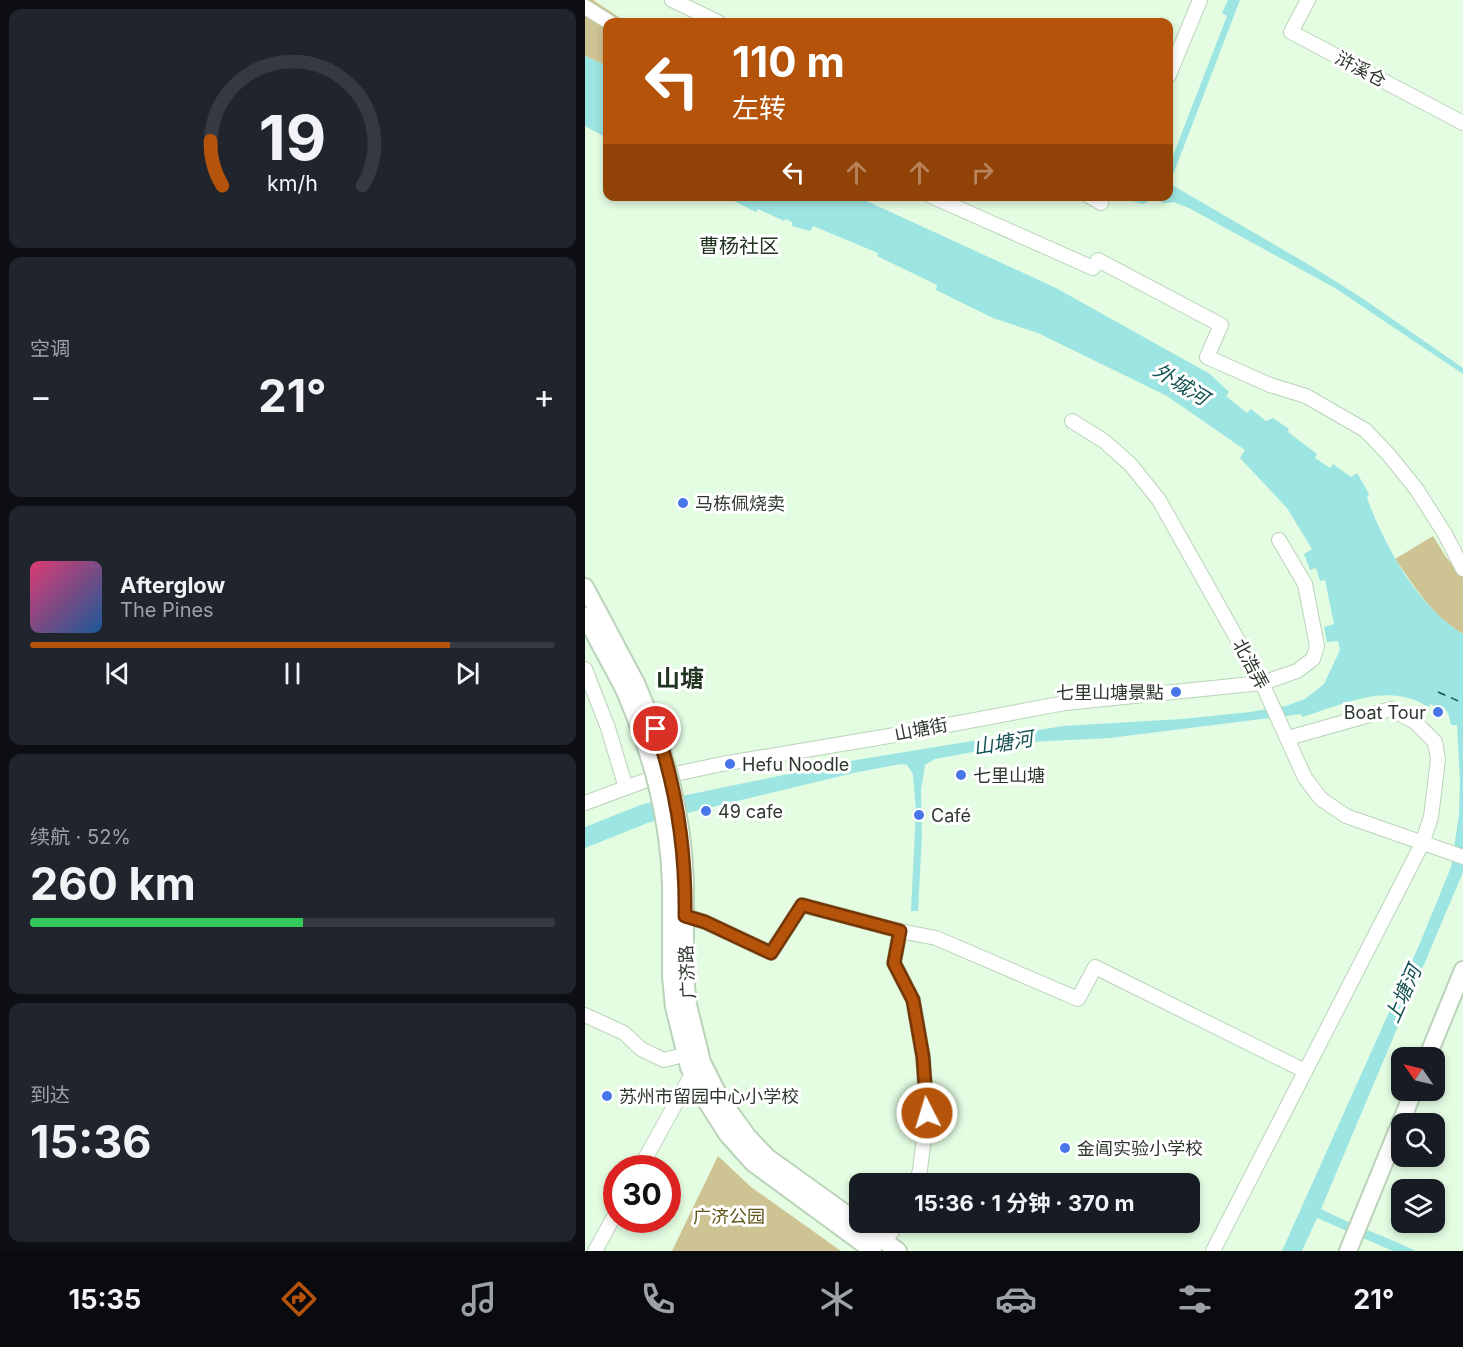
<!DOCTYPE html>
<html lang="zh">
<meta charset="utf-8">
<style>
body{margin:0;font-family:Inter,"Noto Sans SC",sans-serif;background:#20242c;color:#f1f3f6;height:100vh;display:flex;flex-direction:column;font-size:22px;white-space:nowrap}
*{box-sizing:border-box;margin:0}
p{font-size:20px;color:#9ea1a6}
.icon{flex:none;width:33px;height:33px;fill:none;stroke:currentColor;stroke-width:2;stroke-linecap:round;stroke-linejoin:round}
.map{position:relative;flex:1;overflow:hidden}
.side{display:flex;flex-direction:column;gap:9px;padding:9px;background:#0d0f14;width:585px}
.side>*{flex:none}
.top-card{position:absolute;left:18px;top:18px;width:570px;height:183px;border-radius:12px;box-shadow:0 3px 9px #0003;background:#b45309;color:#fff;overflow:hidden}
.needle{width:39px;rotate:304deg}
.fabs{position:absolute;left:806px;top:1047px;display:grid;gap:12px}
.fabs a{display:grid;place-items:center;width:54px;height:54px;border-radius:12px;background:#171b24;box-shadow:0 3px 9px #0003;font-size:30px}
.speed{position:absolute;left:18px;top:1155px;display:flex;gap:12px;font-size:30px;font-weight:700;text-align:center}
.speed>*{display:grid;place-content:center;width:78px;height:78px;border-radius:50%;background:#171b24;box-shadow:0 3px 9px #0003;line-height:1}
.speed .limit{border:9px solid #d22;background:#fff;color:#111}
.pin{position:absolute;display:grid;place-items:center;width:51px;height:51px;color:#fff;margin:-26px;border:3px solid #fff;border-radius:50%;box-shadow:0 2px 6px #0007}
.me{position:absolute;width:66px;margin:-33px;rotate:355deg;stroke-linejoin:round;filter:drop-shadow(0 0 4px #0008)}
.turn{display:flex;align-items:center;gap:21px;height:126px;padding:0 30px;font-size:27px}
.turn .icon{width:78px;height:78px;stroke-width:2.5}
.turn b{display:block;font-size:42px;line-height:51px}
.lanes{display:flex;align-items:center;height:57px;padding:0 30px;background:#0003;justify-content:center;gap:30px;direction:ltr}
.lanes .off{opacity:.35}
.big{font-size:45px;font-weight:700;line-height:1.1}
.side .widget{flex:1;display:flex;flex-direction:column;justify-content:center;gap:9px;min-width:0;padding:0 21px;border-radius:12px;background:#20242c}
.side .dial{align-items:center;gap:0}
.dial svg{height:156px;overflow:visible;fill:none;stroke:#363941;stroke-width:7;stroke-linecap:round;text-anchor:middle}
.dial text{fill:#f1f3f6;stroke:none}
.song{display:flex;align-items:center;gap:18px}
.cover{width:72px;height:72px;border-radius:9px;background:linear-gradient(135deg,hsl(340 70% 55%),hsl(210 70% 35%))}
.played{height:6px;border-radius:3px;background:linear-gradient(90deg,#b45309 80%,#363941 80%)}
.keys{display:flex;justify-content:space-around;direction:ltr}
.heat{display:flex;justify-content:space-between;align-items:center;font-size:33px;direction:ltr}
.charge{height:9px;border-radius:4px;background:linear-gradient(90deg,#34c759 52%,#363941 0)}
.trip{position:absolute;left:264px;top:1173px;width:351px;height:60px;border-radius:12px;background:#171b24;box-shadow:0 3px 9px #0003;font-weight:700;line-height:60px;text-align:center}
.dock{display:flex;height:96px;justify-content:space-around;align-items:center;background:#090b0e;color:#9ea1a6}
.dock .icon{width:42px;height:42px}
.dock .active{color:#b45309}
.dock b{font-size:27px;color:#f1f3f6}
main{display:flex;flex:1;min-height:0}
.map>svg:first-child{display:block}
.green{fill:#cec393}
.water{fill:#9de5e2}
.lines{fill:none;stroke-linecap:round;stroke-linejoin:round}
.ferry{stroke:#135250;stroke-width:1.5;stroke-dasharray:8 6;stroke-linecap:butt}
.minor-casing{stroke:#bad3b9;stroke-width:16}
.major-casing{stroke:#bad3b9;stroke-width:20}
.minor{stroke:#fff;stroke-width:14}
.major{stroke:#fff;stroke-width:16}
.major-bridge-casing{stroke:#bad3b9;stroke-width:20;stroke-linecap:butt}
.major-bridge{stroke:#fff;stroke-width:16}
.route-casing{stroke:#753606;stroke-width:15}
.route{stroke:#b45309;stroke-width:10}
.poi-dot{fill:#4876e8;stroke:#fff;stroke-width:2}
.labels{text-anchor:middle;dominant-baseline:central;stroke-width:6;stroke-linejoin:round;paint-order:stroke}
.street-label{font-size:18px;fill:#2f382e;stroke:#fff}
.poi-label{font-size:18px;fill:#2f382e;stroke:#fff;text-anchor:start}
.park-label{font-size:18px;fill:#635517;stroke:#fff}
.neighbourhood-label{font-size:20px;fill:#213521;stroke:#fff}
.water-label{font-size:20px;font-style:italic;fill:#135250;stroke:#fff}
.district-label{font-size:24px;font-weight:bold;fill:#213521;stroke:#fff}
</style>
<main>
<section class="side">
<div class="widget dial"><svg viewBox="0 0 100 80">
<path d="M14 69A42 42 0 1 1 86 69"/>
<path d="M14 69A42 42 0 0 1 8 46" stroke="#b45309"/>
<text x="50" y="56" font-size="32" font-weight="700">19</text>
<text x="50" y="72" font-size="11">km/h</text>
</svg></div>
<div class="widget"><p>空调</p>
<div class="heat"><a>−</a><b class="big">21°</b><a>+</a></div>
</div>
<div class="widget">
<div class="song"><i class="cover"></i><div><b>Afterglow</b><p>The Pines</p></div></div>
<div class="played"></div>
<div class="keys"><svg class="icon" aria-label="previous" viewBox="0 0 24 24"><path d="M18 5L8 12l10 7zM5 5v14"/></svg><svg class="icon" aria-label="pause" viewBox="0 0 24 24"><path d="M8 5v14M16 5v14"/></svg><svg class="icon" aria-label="next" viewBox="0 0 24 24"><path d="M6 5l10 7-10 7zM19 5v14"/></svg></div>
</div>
<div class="widget"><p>续航 · 52%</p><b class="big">260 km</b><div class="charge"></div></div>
<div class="widget"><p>到达</p><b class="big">15:36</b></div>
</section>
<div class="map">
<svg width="878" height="1251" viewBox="0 0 878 1251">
<rect width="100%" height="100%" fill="#e3fce2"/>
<g class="green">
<path d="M0 0H8L41 22H22V66L0 56Z"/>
<path d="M848 536 861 557 878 578V634C845 614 832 589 810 559Z"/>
<path d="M133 1156 166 1187 256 1251H87Z"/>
</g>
<g class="water">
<path d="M643 0H655L586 180 587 185 726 266 777 298 878 368V374L750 288 604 208 588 202 579 203 568 199 558 204 532 197 584 196V166L642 16 637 13Z"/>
<path d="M0 56 22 66V138L0 126Z"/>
<path d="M141 197H273L471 288 625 374 644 392 641 396 662 413 666 409 681 421 688 418 704 429 703 432 732 454 730 458 745 468 748 464 766 477 772 473 784 494 782 498C801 548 831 605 878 634V872L736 1209C767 1225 799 1236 831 1251H808L732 1218 717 1251H697L835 943 866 867 874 815 875 782 872 725H866L863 713 858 707 855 711 846 704 843 707C803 681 758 705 717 717L716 714 525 738 443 742 350 759 340 765 336 790 337 835 333 911H326L331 811 328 774 322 765 316 764 273 772 65 822 0 848V827L58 804 271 760 478 726 597 719 665 712 701 706 720 699 739 684 755 650 753 641 742 642 739 627 749 624 740 580 735 581 731 568 725 570 719 554 727 549 702 508 655 458 660 450 582 396 453 333 408 318 351 290 352 285 292 256 293 253 228 226 225 231 207 226V222L201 219 199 221 173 209 171 212Z"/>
</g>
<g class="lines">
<path class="ferry" d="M853 692 878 703"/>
<g class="minor-casing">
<g id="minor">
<path d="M87 0 133 22"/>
<path d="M723 0 706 32 878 123"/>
<path d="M0 7 24 22"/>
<path d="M584 75 615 0"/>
<path d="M346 196 508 268 513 260 636 325 622 357 685 385 721 396 780 430 804 455 832 490 860 534 878 569"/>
<path d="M504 196 516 203 518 196"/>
<path d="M487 421 519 441 546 465 574 500 677 683 720 778 736 799 761 816 878 857"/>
<path d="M0 669 23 728 41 788"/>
<path d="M0 803 62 780 137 764 304 736 480 703 677 683 712 671 728 659 732 646 720 584 694 540"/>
<path d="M100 916 120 922 186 953 217 905 315 931 351 938 493 999 510 967 720 1071"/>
<path d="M315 931 309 963 328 1000 338 1057 342 1113 335 1170 331 1184"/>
<path d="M0 1015 39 1033 56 1049 79 1060 109 1052"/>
<path d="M55 1168 107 1074 115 1070"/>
<path d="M300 1242 313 1222"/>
<path d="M10 1251 32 1211"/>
<path d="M628 1251 837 844 846 817 853 759 850 742 830 722 806 709 703 738"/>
</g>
</g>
<g class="major-casing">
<g id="major">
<path d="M0 587 51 683"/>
<path d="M0 616 39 689"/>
<path d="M100 884V977L103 1005 117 1062 135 1098 163 1137 182 1157 313 1251"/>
<path d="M86 885V977L89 1007 104 1067 116 1093 142 1134 168 1163 288 1251"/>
<path d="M842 1058 878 970"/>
<path d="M763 1251 829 1090"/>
</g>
</g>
<use href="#minor" class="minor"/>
<use href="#major" class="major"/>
<g class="major-bridge-casing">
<g id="major-bridge">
<path d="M51 683C80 750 98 811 100 884"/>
<path d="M39 689C66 752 84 815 86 885"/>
</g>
</g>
<use href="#major-bridge" class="major-bridge"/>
</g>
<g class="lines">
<g class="route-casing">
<path id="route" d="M71 729C92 790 101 851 100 916L120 922 186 953 217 905 315 931 309 963 328 1000 338 1057 342 1113"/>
</g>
<use href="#route" class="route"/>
</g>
<g class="poi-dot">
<circle cx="98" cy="503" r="6"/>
<circle cx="591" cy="692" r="6"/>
<circle cx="853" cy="712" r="6"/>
<circle cx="145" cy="764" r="6"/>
<circle cx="376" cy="775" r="6"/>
<circle cx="121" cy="811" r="6"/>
<circle cx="334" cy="815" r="6"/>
<circle cx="22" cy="1096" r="6"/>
<circle cx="480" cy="1148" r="6"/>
</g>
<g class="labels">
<g class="street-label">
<text transform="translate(776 69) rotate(28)">浒溪仓</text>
<text transform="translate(666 664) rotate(62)">北浩弄</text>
<text transform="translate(336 729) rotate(-11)">山塘街</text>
<text transform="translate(102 972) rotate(-93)">广济路</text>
</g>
<g class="poi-label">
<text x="110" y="503">马栋佩烧卖</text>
<text x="579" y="692" text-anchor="end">七里山塘景點</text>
<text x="841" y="712" text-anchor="end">Boat Tour</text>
<text x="157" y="764">Hefu Noodle</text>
<text x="388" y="775">七里山塘</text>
<text x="133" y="811">49 cafe</text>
<text x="346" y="815">Café</text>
<text x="34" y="1096">苏州市留园中心小学校</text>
<text x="492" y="1148">金阊实验小学校</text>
</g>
<g class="park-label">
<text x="144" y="1216">广济公园</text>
</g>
<g class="neighbourhood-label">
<text x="154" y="246">曹杨社区</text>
</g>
<g class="water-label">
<text transform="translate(596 384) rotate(32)">外城河</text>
<text transform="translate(418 743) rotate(-9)">山塘河</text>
<text transform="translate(818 994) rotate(-66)">上塘河</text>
</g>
<g class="district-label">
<text x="95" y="678">山塘</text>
</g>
</g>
</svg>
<div class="fabs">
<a><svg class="needle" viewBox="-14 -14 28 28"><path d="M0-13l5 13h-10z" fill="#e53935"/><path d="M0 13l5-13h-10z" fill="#9ea1a6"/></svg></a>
<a><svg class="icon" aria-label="search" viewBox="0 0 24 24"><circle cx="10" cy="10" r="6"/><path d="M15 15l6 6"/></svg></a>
<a><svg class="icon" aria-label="layers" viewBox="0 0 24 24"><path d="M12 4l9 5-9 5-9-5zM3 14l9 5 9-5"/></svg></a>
</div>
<div class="speed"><div class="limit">30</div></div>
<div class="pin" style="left:71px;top:729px;background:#d93025"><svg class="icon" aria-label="arrive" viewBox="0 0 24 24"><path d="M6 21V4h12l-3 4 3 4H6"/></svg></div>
<svg class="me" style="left:342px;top:1113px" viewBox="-20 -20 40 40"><circle r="17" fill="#b45309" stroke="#fff" stroke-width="3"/><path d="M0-11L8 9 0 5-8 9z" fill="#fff"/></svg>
<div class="trip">15:36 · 1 分钟 · 370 m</div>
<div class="top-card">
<div class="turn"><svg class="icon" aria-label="left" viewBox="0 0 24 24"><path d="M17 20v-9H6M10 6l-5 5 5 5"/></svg><div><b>110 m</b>左转</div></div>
<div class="lanes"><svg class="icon" aria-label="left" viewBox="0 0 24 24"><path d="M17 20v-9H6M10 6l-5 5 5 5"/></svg><svg class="icon off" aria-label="ahead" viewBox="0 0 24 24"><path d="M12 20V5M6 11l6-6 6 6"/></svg><svg class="icon off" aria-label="ahead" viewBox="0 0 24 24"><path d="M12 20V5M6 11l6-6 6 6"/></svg><svg class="icon off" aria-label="right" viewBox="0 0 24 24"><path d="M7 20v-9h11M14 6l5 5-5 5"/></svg></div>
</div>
</div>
</main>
<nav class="dock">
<b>15:35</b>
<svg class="icon active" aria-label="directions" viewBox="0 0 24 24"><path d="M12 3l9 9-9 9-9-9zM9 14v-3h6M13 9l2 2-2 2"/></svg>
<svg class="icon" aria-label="music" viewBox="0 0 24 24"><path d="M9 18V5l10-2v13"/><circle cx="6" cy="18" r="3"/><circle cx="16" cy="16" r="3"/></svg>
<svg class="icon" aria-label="phone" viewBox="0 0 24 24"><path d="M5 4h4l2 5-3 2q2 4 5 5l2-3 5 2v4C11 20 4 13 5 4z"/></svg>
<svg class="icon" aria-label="climate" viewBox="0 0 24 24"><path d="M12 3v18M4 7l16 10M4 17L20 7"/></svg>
<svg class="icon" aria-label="car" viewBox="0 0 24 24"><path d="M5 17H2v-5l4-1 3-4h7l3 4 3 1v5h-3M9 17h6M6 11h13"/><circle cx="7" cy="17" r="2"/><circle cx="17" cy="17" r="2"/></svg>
<svg class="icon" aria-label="filters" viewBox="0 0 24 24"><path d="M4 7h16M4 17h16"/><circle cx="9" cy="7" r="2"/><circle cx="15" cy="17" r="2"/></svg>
<b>21°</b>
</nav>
